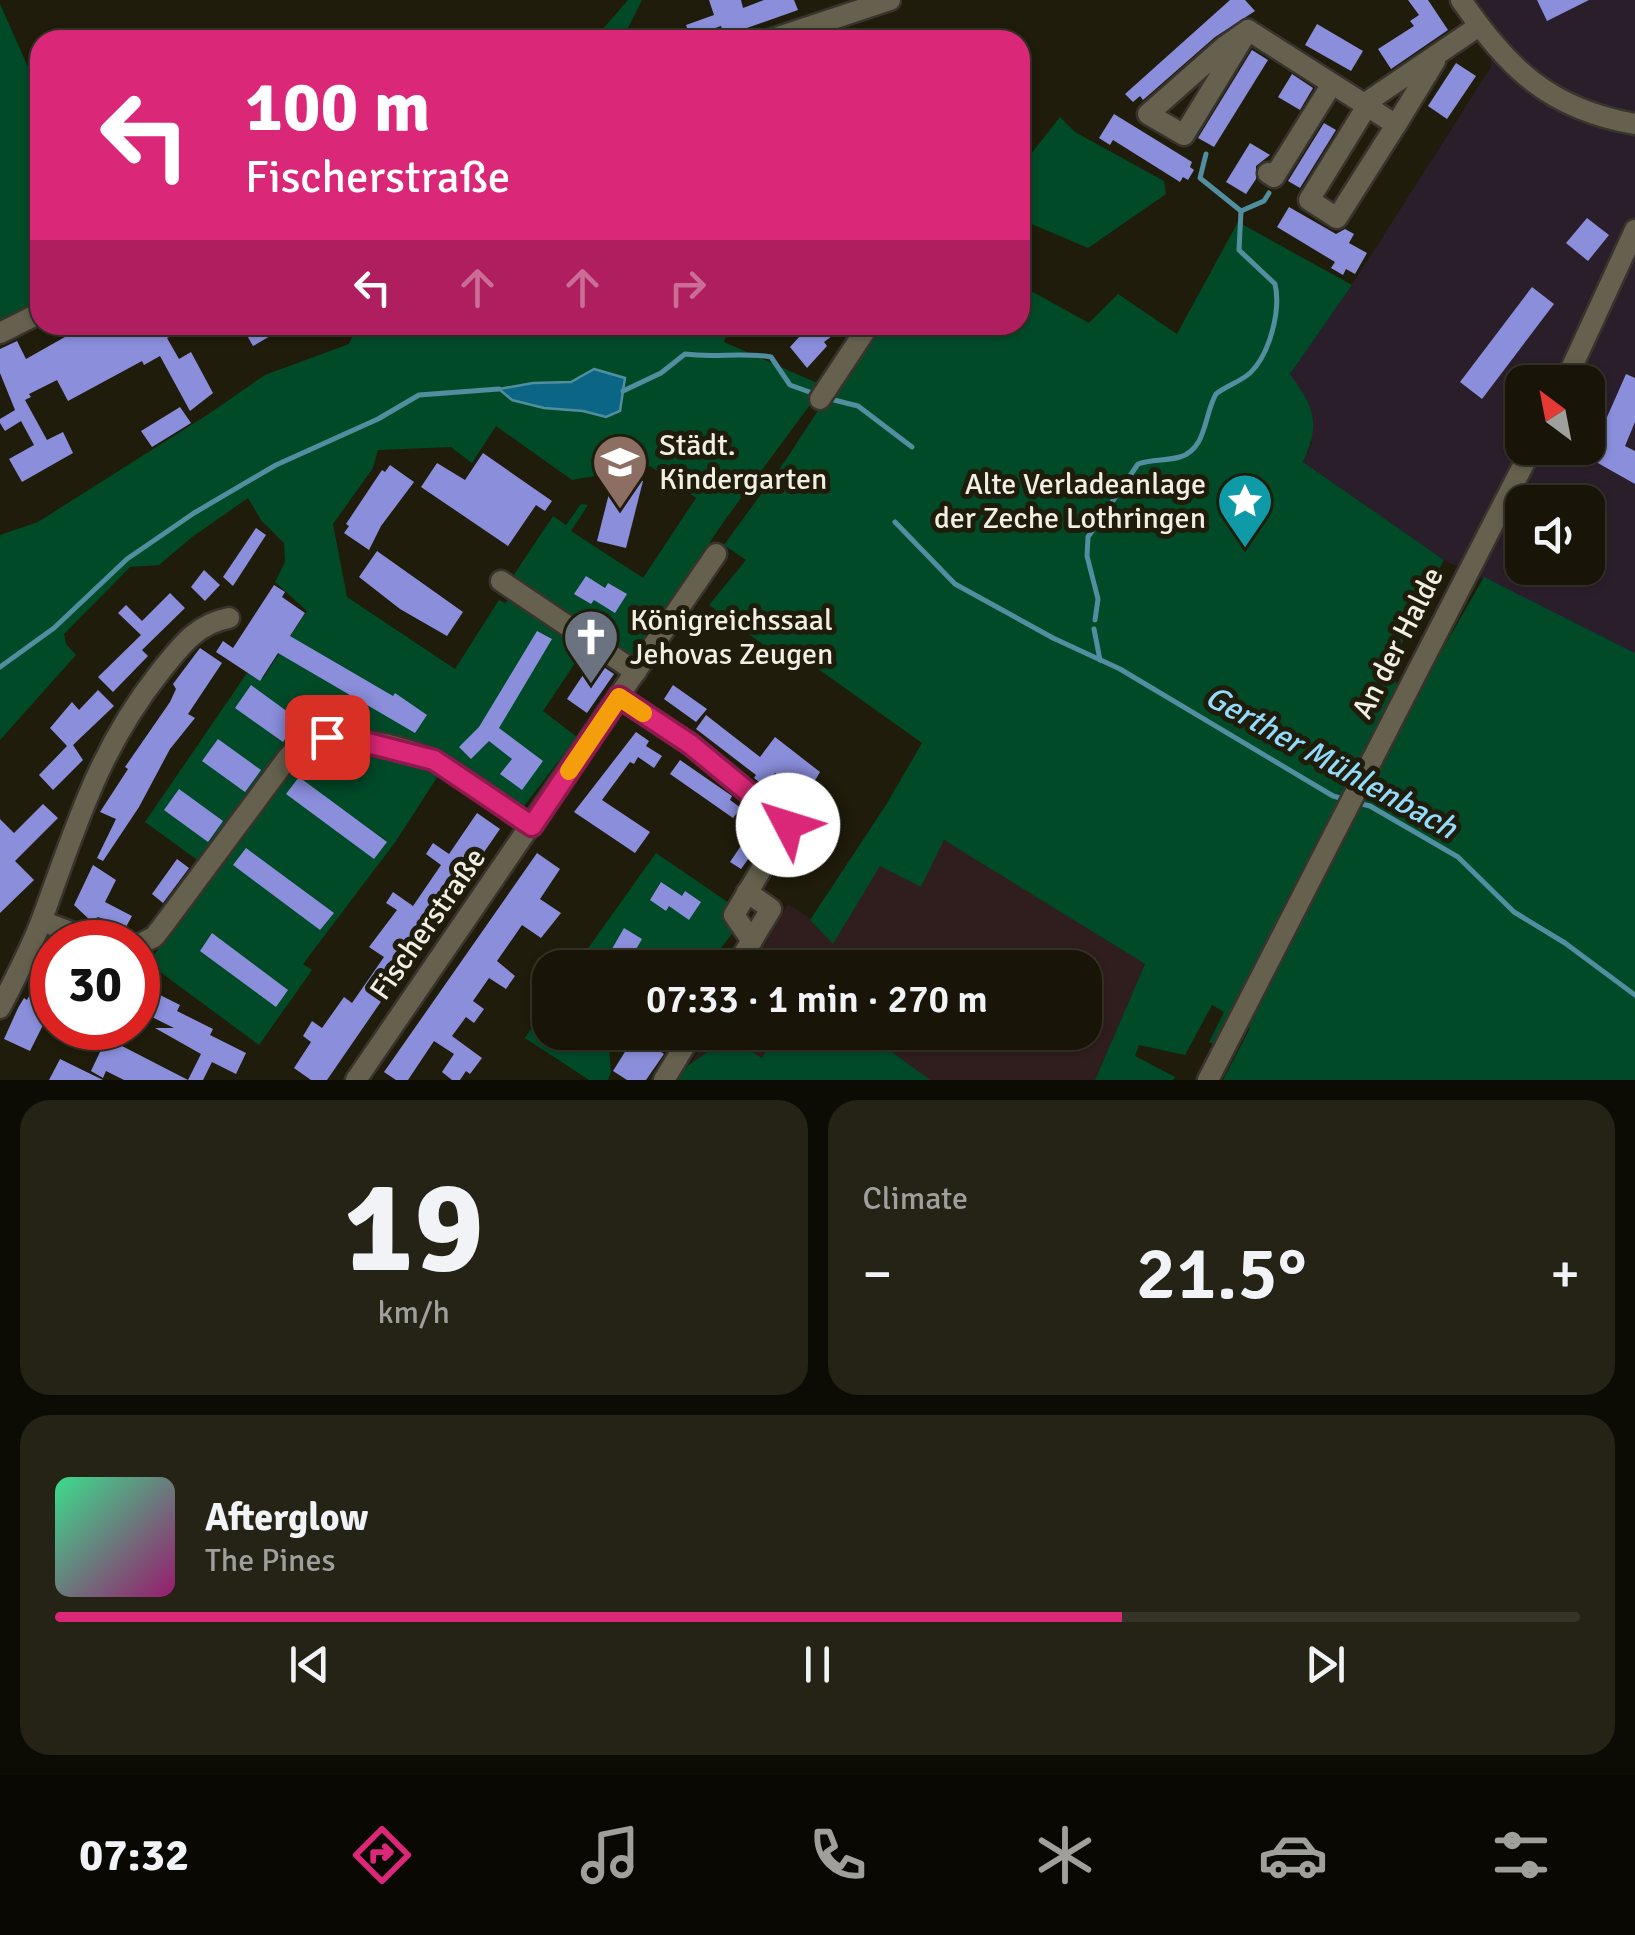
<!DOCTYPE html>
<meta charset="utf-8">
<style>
body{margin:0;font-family:Signika,sans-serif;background:#252216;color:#f1f3f6;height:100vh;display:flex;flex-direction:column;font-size:38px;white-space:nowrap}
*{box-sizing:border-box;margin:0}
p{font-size:32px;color:#9f9f9c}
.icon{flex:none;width:55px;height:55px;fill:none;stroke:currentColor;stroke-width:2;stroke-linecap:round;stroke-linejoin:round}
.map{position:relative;height:1080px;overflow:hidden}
.side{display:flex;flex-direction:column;gap:20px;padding:20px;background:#0d0c04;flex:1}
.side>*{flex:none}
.banner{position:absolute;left:30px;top:30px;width:1000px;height:305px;border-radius:30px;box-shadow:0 2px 8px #0004,0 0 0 2px #363429;background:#db2777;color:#fff;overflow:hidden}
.needle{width:65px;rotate:328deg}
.controls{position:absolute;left:1505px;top:365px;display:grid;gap:20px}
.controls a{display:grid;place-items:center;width:100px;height:100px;border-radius:20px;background:#181508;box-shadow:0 2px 8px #0004,0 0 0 2px #363429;font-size:50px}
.speed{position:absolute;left:30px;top:920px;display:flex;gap:20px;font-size:50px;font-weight:700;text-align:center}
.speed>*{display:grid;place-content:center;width:130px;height:130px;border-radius:50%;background:#181508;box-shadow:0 2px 8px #0004,0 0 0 2px #363429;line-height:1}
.speed .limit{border:15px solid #d22;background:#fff;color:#111}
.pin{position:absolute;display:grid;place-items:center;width:85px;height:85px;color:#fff;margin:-42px;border-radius:20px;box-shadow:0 5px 15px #0006}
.me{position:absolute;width:110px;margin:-55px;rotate:310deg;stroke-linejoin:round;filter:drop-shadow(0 0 8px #0008)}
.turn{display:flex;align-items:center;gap:35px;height:210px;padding:0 50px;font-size:45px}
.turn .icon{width:130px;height:130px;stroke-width:2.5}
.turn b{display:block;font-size:70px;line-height:85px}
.lanes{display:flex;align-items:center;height:95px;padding:0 50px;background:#0003;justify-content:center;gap:50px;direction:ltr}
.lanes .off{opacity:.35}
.big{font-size:75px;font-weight:600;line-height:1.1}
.side .widget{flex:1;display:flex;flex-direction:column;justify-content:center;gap:15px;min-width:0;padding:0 35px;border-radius:30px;background:#252216}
.side .dial{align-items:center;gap:0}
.dial b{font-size:130px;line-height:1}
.song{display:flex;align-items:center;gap:30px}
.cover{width:120px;height:120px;border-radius:15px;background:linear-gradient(135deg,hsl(150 70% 55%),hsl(320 70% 35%))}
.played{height:10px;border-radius:5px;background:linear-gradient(90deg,#db2777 70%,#363429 70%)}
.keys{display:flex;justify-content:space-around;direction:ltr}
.heat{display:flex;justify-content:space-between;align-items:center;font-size:55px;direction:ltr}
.side .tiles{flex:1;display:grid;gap:20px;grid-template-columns:1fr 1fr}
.widget:last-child{grid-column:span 2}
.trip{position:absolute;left:532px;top:950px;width:570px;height:100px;border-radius:30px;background:#181508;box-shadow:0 2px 8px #0004,0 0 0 2px #363429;font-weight:600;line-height:100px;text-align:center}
.tabs{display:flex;height:160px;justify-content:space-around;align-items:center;background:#0a0803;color:#9f9f9c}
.tabs .icon{width:70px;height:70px}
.tabs .on{color:#db2777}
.tabs b{font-size:45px;color:#f1f3f6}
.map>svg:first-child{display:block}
.commercial{fill:#301d1d}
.industrial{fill:#2b1e2b;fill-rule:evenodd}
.green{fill:#004a28;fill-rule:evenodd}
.water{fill:#0b6584;stroke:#508ea0;stroke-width:2.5}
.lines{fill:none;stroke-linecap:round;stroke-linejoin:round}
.stream{stroke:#508ea0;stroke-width:5}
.building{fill:#8a8edb}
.minor-casing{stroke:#38342d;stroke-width:25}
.minor{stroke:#65614e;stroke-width:20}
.route-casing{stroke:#8e194d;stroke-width:25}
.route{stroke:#db2777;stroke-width:18}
.slow{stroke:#f59e0b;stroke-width:18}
.labels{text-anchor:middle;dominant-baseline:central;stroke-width:10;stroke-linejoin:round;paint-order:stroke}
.poi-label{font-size:30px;fill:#f1eee3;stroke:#201c0b;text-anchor:start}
.street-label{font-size:30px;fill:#f1eee3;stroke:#201c0b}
.water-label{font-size:32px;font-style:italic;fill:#93dbfc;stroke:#201c0b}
</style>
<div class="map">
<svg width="1635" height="1080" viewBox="0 0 1635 1080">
<rect width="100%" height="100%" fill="#201c0b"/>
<path class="commercial" d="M888 805 1145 964 1095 1080H698L687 1069 710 1033 1085 1032V968L751 967 788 904 811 919Z"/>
<path class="industrial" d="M1467 0H1635V653L1444 560 1303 462 1312 443 1290 374 1352 285 1491 67 1492 35ZM1522 382H1588V448H1522ZM1522 502H1588V568H1522Z"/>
<g class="green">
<path d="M628 0H642L622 40H570L603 29Z"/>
<path d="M0 4 40 94V303L0 324Z"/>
<path d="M1060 117 1075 132 1164 181 1166 194 1088 248 1020 219V168Z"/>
<path d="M1238 222 1352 285 1290 374C1314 407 1321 423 1303 462L1444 560 1391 664 1397 685 1445 598 1405 715 1484 577 1635 653V1080H1223L1250 1028 1230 1016 1215 1045 1209 1042 1224 1012 1212 1005 1185 1055 1139 1045 1135 1056 1175 1077 1173 1080H1095L1145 964 944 840 921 887 880 866 833 944 810 920 886 805 922 743 814 666 765 646 709 605 746 560 724 545 785 461 874 325H1020V285L1089 323 1118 294 1177 334Z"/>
<path d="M357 325H730L724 342 824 386 727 517 630 660 594 635 543 711 577 737 521 810 449 759 396 841 303 964 312 970 259 1045 148 963 215 873 145 822 247 673 263 678 307 611 275 582 285 562 284 543 261 520 248 498 192 537 159 565 130 567 64 634 66 644 76 655 0 740V535L38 522 210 413 265 375 349 344ZM496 426 572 480 650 466 696 498 643 578 571 531 588 505 581 504 566 525 553 516 511 579 510 598 505 603 499 600 455 669 347 597 333 524 373 468 378 450 451 447 472 463Z"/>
<path d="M656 853 732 905 735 930 706 967 574 968Z"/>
<path d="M550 1002V1032L621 1033 609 1051 611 1072 608 1080H589L525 1038Z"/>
<path d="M778 1032 866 1033 930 1080H675C686 1062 712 1052 728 1038L762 1058Z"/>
</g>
<path class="water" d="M594 369 625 378 620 411 606 417 583 411 544 408 512 400 499 389 533 383 571 382Z"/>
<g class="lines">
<g class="stream">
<path d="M1241 211 1264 201 1269 193"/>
<path d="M623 391 661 373 685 354C714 358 742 352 771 357L790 385 815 394"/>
<path d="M834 400 858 406 912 447"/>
<path d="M895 522 955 584 1053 638 1120 669 1333 796 1344 799"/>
<path d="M1095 620 1098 599 1087 556 1088 537 1138 464C1152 459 1166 461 1180 457 1207 449 1204 414 1216 394 1226 386 1240 382 1250 373 1270 354 1281 310 1275 284L1239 250 1241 211 1200 178 1206 154"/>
<path d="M1094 629 1100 660"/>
<path d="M0 667 54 628 127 559 194 513 276 465 378 419 419 395 499 389"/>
<path d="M1354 802 1370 806 1458 857 1514 912 1565 943 1635 995"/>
</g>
</g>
<g class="building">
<path d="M709 0H741L743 8 764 0H794L798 10 724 36 721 26 690 37 686 25 714 15Z"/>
<path d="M1230 0H1245L1255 11 1215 37 1143 100 1140 96 1133 102 1125 94Z"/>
<path d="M1408 0H1428L1448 30 1391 69 1378 49 1414 26 1410 21 1419 15Z"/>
<path d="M1537 0H1589L1547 21Z"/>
<path d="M1317 24 1363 51 1351 71 1305 45Z"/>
<path d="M1252 50 1268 60 1214 147 1198 138Z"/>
<path d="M1456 63 1476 76 1447 119 1428 106Z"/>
<path d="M1292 74 1313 88 1300 110 1278 97Z"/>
<path d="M1114 114 1192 162 1190 167 1194 170 1188 180 1183 177 1180 182 1113 140 1110 145 1099 138Z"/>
<path d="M1324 123 1336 130 1300 188 1288 181Z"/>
<path d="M1250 143 1270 155 1256 166V179L1246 194 1226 182Z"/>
<path d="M1289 207 1336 234 1345 229 1354 234 1349 243 1367 253 1355 274 1346 269 1343 275 1331 268 1335 262 1277 227Z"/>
<path d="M1587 218 1609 235 1588 261 1566 243Z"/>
<path d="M1532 287 1554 304 1482 399 1460 382Z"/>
<path d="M78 325H105L110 335 127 325H165L171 336 167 338 179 359 191 352 213 393 190 411 160 356 144 365 142 361 68 401 57 380 29 394 31 397 25 400 47 440 63 432 73 453 22 482 9 459 34 445 21 421 5 431 0 423V419L15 410 0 373V349L17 341 26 359 72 333 70 329Z"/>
<path d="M241 325H289L253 346Z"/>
<path d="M810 325H830L836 333 824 342 827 346 807 368 790 347Z"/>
<path d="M1626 374 1635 378V422L1625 446 1635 451V484L1589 458Z"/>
<path d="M180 407 191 423 152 447 141 431Z"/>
<path d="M483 453 552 501 545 511 536 505 508 546 421 487 437 463 465 480Z"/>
<path d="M390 465 414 482 381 526 369 550 344 533 349 526 346 524 382 470 385 472Z"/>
<path d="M614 474 643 481 626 548 597 541Z"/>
<path d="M256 528 266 535 233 586 223 577Z"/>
<path d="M377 551 463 612 447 636 400 609 359 577Z"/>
<path d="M204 570 220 585 205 601 191 587Z"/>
<path d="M586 576 605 588 608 583 627 594 615 613 594 600 591 604 574 594Z"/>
<path d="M274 585 285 592 282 597 305 613 290 636 393 696 395 693 427 715 415 733 278 653 260 681 216 652 223 641 233 648Z"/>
<path d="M170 593 185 608 142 650 148 656 113 692 98 677 141 635 118 613 126 605 142 621Z"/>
<path d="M537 631 552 639 499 728 543 761 522 790 500 774 512 759 489 741 471 759 459 747 479 727Z"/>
<path d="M200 648 222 663 188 714 195 718 170 749 139 807 103 861 97 858 116 819 100 812 128 769 125 767 170 702 176 689 173 684Z"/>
<path d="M593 660 614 674 587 713 567 699Z"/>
<path d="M251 685 299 720 283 742 235 708Z"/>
<path d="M673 685 707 709 696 722 664 699Z"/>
<path d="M98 690 114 706 73 745 83 760 53 790 39 775 67 746 50 728 72 702 79 710Z"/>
<path d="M706 715 760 757 775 737 820 772 804 799 807 802 796 813 785 804 796 791 785 781 775 773 764 786 754 778 756 775 696 729Z"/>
<path d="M636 732 649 741 646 746 662 756 654 768 638 757 634 764 630 762 602 800 650 832 635 853 574 812Z"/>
<path d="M218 739 261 770 245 792 202 761Z"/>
<path d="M680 760 732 796 730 800 741 808 733 818 670 774Z"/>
<path d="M299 777 387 842 374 859 286 794Z"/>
<path d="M179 789 223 821 208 842 164 810Z"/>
<path d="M43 804 58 818 15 861 34 880 0 913V819L14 833Z"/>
<path d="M477 813 500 829 327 1080H311L294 1068 311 1042 303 1036 312 1021 322 1028 344 997 352 1003 384 957 369 947 397 910 386 903 393 892 413 906 441 865 426 854 433 843 449 854Z"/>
<path d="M809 823 823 832 808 856 804 854 799 863 788 856Z"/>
<path d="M755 825 767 833 741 869 730 862Z"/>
<path d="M246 848 334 913 320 930 233 865Z"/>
<path d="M537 853 560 869 540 899 561 913 541 938 522 925 497 961 515 976 506 989 489 978 473 1001 484 1009 474 1023 466 1017 452 1036 482 1058 470 1074 466 1071 460 1080H452L442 1072 454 1054 434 1041 408 1080H396L384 1072Z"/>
<path d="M177 859 189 868 163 903 152 894Z"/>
<path d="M93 865 116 880 105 902 132 916 126 927 98 917 91 921 74 905Z"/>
<path d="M661 882 682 896 685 891 701 902 689 920 669 906 666 911 650 900Z"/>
<path d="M624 928 642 939 625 968H601Z"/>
<path d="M212 933 288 990 276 1007 200 951Z"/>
<path d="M138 978 152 986 150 990 180 1005 177 1011 213 1029 210 1035 246 1053 236 1074 212 1062 203 1080H188L201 1054 155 1028H174L140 1011 138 1016Z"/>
<path d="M33 988 48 995 42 1007 50 1011 30 1051 4 1039 18 1008 24 998 27 1000Z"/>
<path d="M116 1028H131L122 1046 188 1080H124L106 1071 103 1078 91 1071 108 1035 112 1037Z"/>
<path d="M604 1032H629L640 1039 644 1032H669L658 1050 664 1054 646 1080H627L613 1071 628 1047Z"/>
<path d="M60 1059 103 1080H49Z"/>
</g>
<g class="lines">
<g class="minor-casing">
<g id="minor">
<path d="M1461 0C1509 69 1549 109 1635 124"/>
<path d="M1248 30 1184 135 1148 114 1224 47 1248 30 1364 104 1479 26"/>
<path d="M769 40 890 0"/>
<path d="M1364 104 1396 125 1435 61"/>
<path d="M1367 106 1309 200 1337 218 1396 125"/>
<path d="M1268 173 1274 177 1332 84"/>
<path d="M0 333 40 313"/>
<path d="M1565 382 1635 230"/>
<path d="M820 399 869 325"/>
<path d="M501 581 636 672"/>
<path d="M619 697 690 744 788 825 734 915 752 941"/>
<path d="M42 921 96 942"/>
<path d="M138 945 154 937 162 927 289 756C321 724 406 744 442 765 473 783 502 806 531 826"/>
<path d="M735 968 771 909 747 892"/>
<path d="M0 1008C15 979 31 949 42 919 76 827 98 750 160 672 180 647 196 624 229 618"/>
<path d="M356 1080 716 554"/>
<path d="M664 1080 693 1032"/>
<path d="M1208 1080 1532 448"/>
</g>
</g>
<use href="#minor" class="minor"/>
</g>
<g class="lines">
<g class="route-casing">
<path id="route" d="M327 737 348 738 434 760 532 826 619 697 690 744 788 825"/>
</g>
<use href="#route" class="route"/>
<path class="slow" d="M569 771 619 697 643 713"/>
</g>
<defs>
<g id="school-pin" transform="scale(2.875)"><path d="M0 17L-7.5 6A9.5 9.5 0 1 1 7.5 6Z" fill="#8d6e63" stroke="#201c0b"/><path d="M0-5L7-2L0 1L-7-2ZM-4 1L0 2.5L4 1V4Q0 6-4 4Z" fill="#fff"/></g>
<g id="sight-pin" transform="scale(2.875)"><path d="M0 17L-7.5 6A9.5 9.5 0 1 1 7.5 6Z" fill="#0f9aa8" stroke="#201c0b"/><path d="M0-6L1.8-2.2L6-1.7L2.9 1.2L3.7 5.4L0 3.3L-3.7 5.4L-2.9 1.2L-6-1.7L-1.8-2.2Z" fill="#fff"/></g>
<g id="church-pin" transform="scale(2.875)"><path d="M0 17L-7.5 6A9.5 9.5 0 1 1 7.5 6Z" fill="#6b7280" stroke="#201c0b"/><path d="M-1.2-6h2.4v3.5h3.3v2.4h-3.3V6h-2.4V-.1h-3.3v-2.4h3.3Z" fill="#fff"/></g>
</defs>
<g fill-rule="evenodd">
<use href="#school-pin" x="620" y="462"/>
<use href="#sight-pin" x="1245" y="501"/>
<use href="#church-pin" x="591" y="637"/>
</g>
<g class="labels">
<g class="poi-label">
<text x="659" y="445">Städt.<tspan x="659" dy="34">Kindergarten</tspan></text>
<text x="1206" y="484" text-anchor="end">Alte Verladeanlage<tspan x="1206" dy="34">der Zeche Lothringen</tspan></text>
<text x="630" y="620">Königreichssaal<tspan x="630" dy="34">Jehovas Zeugen</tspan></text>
</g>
<g class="street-label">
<text transform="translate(1398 643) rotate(-63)">An der Halde</text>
<text transform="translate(428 924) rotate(-55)">Fischerstraße</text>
</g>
<g class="water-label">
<text transform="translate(1331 762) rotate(29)">Gerther Mühlenbach</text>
</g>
</g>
</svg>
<div class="controls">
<a><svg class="needle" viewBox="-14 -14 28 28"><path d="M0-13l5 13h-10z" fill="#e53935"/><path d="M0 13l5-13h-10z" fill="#9f9f9c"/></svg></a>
<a><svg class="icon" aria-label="sound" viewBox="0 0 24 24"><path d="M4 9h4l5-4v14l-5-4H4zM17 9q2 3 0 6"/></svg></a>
</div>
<div class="speed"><div class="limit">30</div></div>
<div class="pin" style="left:327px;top:737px;background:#d93025"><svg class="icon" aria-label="arrive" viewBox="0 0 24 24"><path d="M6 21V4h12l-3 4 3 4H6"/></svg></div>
<svg class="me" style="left:788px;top:825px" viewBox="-20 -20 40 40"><circle r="19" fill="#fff"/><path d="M0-13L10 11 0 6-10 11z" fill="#db2777"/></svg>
<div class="trip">07:33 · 1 min · 270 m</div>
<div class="banner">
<div class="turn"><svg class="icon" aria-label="left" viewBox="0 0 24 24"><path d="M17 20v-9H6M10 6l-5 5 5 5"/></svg><div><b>100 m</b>Fischerstraße</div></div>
<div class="lanes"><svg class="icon" aria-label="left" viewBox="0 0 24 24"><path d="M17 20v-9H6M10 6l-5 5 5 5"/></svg><svg class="icon off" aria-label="ahead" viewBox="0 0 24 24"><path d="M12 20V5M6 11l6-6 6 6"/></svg><svg class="icon off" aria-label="ahead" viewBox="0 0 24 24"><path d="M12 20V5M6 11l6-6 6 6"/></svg><svg class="icon off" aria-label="right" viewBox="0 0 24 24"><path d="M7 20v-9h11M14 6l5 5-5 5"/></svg></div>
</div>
</div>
<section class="side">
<div class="tiles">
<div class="widget dial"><b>19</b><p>km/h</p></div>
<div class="widget"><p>Climate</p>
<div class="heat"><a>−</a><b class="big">21.5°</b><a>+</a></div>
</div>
<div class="widget">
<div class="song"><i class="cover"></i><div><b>Afterglow</b><p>The Pines</p></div></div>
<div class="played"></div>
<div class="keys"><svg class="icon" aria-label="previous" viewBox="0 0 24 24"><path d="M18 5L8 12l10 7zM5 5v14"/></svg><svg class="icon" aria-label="pause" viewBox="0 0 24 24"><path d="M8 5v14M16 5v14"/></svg><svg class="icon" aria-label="next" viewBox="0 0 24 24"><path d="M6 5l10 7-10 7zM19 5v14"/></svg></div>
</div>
</div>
</section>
<nav class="tabs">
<b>07:32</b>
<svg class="icon on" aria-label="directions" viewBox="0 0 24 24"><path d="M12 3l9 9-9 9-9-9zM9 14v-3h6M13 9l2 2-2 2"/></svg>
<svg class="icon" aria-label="music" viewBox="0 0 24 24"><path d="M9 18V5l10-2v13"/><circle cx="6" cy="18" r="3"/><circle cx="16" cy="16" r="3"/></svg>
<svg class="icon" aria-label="phone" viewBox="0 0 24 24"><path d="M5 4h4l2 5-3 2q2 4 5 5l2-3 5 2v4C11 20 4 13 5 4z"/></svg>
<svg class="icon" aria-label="climate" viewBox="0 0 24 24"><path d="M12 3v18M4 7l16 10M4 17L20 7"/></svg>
<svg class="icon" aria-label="car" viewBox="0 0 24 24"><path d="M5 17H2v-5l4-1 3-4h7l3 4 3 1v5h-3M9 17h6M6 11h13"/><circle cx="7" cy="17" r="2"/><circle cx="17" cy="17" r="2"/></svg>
<svg class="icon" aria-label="filters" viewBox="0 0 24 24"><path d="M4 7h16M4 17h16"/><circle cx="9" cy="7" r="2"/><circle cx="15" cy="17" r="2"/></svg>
</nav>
